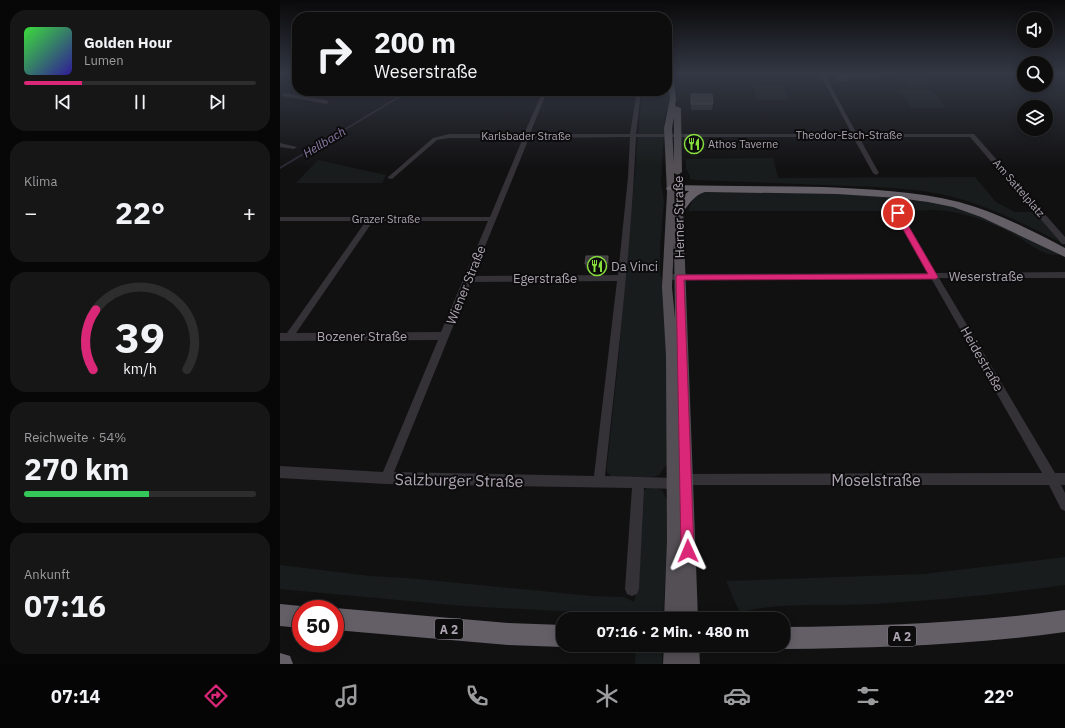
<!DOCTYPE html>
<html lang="de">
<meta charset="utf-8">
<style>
body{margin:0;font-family:"IBM Plex Sans",sans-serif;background:#171617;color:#f1f3f6;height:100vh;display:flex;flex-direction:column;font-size:15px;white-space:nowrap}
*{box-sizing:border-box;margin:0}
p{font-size:13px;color:#9b9c9e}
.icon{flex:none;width:22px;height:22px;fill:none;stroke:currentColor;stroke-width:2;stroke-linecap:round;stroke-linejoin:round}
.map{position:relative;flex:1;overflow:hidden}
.panel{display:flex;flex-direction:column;gap:10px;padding:10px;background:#080708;width:280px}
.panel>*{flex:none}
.hud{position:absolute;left:12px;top:12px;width:380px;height:84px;border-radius:16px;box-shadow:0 2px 10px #0003,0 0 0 1px #2e2d2e;background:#0e0d0e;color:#f1f3f6;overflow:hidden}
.controls{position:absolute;left:737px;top:12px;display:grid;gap:8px}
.controls a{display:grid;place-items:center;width:36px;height:36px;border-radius:50%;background:#0e0d0e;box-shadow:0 2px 10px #0003,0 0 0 1px #2e2d2e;font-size:20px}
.speed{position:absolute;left:12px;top:600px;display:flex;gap:8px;font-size:20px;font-weight:700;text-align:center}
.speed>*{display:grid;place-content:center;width:52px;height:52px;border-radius:50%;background:#0e0d0e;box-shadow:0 2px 10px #0003,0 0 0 1px #2e2d2e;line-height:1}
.speed .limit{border:6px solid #d22;background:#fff;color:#111}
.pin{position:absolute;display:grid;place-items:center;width:34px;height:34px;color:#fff;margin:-17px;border:2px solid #fff;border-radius:50%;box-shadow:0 1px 4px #0007}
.me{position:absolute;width:44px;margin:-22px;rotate:359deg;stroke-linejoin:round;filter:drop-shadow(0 0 3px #0008)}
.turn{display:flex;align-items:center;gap:14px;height:84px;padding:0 16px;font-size:18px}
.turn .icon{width:52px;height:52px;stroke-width:2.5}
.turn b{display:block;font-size:28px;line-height:34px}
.big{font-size:30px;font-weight:700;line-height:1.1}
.panel .widget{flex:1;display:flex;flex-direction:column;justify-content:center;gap:6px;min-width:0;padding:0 14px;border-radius:16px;background:#171617}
.panel .dial{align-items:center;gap:0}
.dial svg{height:104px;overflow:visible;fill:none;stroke:#2e2d2e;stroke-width:7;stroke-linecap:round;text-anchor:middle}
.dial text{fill:#f1f3f6;stroke:none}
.song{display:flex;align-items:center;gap:12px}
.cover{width:48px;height:48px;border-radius:6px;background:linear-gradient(135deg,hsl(120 70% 55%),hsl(250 70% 35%))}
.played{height:4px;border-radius:2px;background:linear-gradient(90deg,#db2777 25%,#2e2d2e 25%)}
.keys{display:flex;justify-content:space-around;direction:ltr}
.heat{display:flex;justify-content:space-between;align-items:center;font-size:22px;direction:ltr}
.charge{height:6px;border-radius:3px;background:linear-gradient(90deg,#34c759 54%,#2e2d2e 0)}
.trip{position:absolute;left:276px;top:612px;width:234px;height:40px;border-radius:16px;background:#0e0d0e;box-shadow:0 2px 10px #0003,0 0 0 1px #2e2d2e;font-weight:700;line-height:40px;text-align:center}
.tab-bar{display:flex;height:64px;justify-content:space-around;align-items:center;background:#060506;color:#9b9c9e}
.tab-bar .icon{width:28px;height:28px}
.tab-bar .selected{color:#db2777}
.tab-bar b{font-size:18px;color:#f1f3f6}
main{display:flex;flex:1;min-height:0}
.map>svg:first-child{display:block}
.green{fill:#181c1c}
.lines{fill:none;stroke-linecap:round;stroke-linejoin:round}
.stream-far1{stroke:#2c2934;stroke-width:1.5}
.stream{stroke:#2c2934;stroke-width:2}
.minor{fill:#353237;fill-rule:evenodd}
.major{fill:#534f55;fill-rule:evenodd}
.highway{fill:#645f67;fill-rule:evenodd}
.wall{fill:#2f2d30}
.shaded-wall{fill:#1e1c1e}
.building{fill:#3d3a3e;stroke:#4e4a50}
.route{fill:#db2777;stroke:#8e194d}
.labels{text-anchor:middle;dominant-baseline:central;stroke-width:4;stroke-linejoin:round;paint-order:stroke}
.far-street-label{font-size:11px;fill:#aca4b1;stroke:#0d0c0d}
.far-poi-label{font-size:11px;fill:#aca4b1;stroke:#0d0c0d;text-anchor:start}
.far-water-label{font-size:12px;font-style:italic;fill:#8d7daa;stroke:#0d0c0d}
.shield{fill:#0d0c0d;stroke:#7c7680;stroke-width:1}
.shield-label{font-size:12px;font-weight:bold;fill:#aca4b1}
.street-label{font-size:13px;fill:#aca4b1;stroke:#0d0c0d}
.poi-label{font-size:13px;fill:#aca4b1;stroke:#0d0c0d;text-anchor:start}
.near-street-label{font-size:16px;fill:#aca4b1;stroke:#0d0c0d}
</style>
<main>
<section class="panel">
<div class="widget">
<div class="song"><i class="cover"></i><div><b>Golden Hour</b><p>Lumen</p></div></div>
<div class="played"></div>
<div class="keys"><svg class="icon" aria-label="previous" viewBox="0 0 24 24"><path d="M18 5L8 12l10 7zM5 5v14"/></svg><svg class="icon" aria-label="pause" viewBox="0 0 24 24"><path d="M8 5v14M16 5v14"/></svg><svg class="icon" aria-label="next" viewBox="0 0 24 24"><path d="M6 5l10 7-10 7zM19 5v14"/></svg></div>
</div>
<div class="widget"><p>Klima</p>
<div class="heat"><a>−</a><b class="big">22°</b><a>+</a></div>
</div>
<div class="widget dial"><svg viewBox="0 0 100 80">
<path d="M14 69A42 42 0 1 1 86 69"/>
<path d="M14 69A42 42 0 0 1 16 23" stroke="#db2777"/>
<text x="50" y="56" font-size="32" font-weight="700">39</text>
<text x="50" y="72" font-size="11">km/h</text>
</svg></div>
<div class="widget"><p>Reichweite · 54%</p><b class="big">270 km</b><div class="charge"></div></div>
<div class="widget"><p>Ankunft</p><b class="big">07:16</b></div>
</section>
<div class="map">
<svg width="785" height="664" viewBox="0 0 785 664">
<rect width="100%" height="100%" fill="#121112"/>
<g class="green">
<path d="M387 74 390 102 384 118V131L381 183 384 201 380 247V274L383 282V309L387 346V464L379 475 372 477H332L327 472V465L338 363 362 91H387Z"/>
<path d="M621 78H641L650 87H629Z"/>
<path d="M473 86H503L509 100H477Z"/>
<path d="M618 89H650L666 108H632Z"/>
<path d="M493 158 498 178 695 177 716 202 735 212H756L780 242C741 222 702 203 660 194 639 190 617 188 596 187L417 180 410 179V176L406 169V159Z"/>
<path d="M38 160 101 174 106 175 102 183H16Z"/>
<path d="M426 190 626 196 686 209 780 254C766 259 746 241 733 234 712 223 690 214 666 211 653 209 639 211 626 211L624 207H606L607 211H408L413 199Z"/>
<path d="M374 487 382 490 387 500V549L383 619H357L356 614 340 618 300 612 182 606 0 589V565L90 576 127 578 312 596 344 597 354 602 359 584 363 492 367 488Z"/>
<path d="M785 557V585C722 594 658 600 595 604 552 606 507 602 465 611L462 618 446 581 644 574Z"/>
<path d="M356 645H382V664H355Z"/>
</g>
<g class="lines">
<path class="stream-far1" d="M39 145 129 91"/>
<path class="stream" d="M0 168 40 144"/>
<g class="minor">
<path d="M540 74H544L577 134H694L785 237V244H782L690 137H579L599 173 596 175 593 173 573 137H356C351 251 337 363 325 476L395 478 400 474 762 473 651 278 387 280 383 277 387 274 648 273 613 213 617 211 621 213 656 273 785 272V278H659L775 473H785V485H781L785 493V511L781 509 769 485H399L394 489 364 488 359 589 357 594 352 596 347 594 345 589 352 488 106 484 0 478V466L103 472 158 340 0 341V333H7L86 221H0V217H210L243 138H169L157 140 112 179 107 178 153 138 169 134H244L263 91H267L250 134H350L357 91H361L356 134H572ZM350 137 348 177 338 275 193 276 249 138ZM93 221H208L161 332 16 333ZM337 281 314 476 114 472 191 282Z"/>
<path d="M86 91H98L105 93 102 95Z"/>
<path d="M5 93 46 100 49 102 46 104 3 96 2 95Z"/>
<path d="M0 143 17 147 14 149 0 147Z"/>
</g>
<g class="major">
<path d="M387 74H393L396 99 395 106 401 108 402 172 398 175 394 173 395 206H401L403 208 418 619H384L387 540 386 356 382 287 387 193 384 128 390 99ZM394 117V163L392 128ZM394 242 395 318 392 287Z"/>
<path d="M384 645H419L420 664H383Z"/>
</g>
<g class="highway">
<path d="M391 185C442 186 492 186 543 187 589 189 635 191 679 202 716 212 751 230 785 248V257L701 217 673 207 648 202 618 198 557 194 425 192C409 197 406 213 398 215L393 212 401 198 409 191 387 190 386 188Z"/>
<path d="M0 604 21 606 28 609H21V628L0 626Z"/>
<path d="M55 608 228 623 283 625V645H288L283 647 228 645 55 630V609H53Z"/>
<path d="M785 610V632C691 645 597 648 503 649L495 645H503V627C597 626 691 623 785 610Z"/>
<path d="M0 653 10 656 13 664H0Z"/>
</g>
</g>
<g class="wall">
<path d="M553 74H599L598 78H570L568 82H558Z"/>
<path d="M411 94 433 104 432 110H411Z"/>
<path d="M405 135 420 145V149H405Z"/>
<path d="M328 256 329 260 328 269H306L305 264Z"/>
</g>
<path class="shaded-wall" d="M328 256 329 260 328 269 327 264Z"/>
<g class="building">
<path d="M558 74H568L570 77H560Z"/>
<path d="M411 94H432L433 104H411Z"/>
<rect x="405" y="135" width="15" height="10"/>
<path d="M306 256H328L327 264H305Z"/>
</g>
<linearGradient id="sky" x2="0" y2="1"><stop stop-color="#0a090a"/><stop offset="0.44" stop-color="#333844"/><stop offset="1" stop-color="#333844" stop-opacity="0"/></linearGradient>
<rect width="785" height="167" fill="url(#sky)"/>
<path class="route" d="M618 211 621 213 658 277 656 279 404 280 414 551 412 556 408 557 403 556 401 551 396 277 397 275 648 274 614 213Z"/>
<defs>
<g id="restaurant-ring" transform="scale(1)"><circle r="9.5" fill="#0d0c0d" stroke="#86de3d" stroke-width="1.5"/><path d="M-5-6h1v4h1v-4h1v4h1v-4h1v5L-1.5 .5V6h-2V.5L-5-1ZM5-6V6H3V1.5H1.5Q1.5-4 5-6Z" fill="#86de3d"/></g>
</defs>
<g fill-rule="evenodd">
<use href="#restaurant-ring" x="414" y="144"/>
<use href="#restaurant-ring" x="317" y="266"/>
</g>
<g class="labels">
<g class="far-street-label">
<text x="569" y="135">Theodor-Esch-Straße</text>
<text x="246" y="136">Karlsbader Straße</text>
<text transform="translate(739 188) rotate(49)">Am Sattelplatz</text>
<text x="106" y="219">Grazer Straße</text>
</g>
<g class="far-poi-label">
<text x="428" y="144">Athos Taverne</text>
</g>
<g class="far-water-label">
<text transform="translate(44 142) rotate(-31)">Hellbach</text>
</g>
<g class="shield">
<rect x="155" y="619" width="28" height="20" rx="3"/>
<rect x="608" y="626" width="28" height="20" rx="3"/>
</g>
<g class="shield-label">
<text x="169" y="629">A 2</text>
<text x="622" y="636">A 2</text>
</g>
<g class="street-label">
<text transform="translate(399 217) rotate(-91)">Herner Straße</text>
<text x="706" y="276">Weserstraße</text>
<text x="265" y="278">Egerstraße</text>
<text transform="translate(186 285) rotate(-68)">Wiener Straße</text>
<text x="82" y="336">Bozener Straße</text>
<text transform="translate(702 359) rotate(60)">Heidestraße</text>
</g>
<g class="poi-label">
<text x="331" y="266">Da Vinci</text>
</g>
<g class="near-street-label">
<text transform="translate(179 480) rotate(1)">Salzburger Straße</text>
<text x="596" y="480">Moselstraße</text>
</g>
</g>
</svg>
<div class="controls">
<a><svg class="icon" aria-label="sound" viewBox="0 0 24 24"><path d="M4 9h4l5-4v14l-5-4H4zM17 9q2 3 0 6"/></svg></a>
<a><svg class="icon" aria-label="search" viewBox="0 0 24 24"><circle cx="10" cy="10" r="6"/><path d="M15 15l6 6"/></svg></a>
<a><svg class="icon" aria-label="layers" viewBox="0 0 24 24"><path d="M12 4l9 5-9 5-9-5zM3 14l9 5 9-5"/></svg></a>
</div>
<div class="speed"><div class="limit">50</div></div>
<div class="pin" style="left:618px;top:213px;background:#d93025"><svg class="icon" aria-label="arrive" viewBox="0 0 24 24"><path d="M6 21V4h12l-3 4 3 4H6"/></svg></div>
<svg class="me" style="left:408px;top:551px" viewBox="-20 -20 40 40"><path d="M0-17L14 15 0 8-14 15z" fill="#db2777" stroke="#fff" stroke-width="4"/></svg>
<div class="trip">07:16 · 2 Min. · 480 m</div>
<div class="hud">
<div class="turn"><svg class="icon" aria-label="right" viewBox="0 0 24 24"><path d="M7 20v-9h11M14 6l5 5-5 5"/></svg><div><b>200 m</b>Weserstraße</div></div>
</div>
</div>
</main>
<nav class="tab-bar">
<b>07:14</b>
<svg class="icon selected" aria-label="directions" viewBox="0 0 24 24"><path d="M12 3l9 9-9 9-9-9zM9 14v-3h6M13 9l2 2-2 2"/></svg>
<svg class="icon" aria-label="music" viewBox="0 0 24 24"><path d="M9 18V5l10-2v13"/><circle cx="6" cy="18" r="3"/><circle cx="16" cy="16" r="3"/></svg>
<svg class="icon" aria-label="phone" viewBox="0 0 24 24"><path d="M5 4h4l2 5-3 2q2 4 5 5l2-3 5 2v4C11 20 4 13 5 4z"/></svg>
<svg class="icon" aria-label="climate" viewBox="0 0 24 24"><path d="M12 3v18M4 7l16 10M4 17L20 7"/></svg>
<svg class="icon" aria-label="car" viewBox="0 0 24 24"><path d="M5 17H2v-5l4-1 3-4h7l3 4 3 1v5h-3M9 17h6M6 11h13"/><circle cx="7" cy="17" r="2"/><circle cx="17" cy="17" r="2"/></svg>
<svg class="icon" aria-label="filters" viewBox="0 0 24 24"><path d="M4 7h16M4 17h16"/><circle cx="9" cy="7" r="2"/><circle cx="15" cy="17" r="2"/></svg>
<b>22°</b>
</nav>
